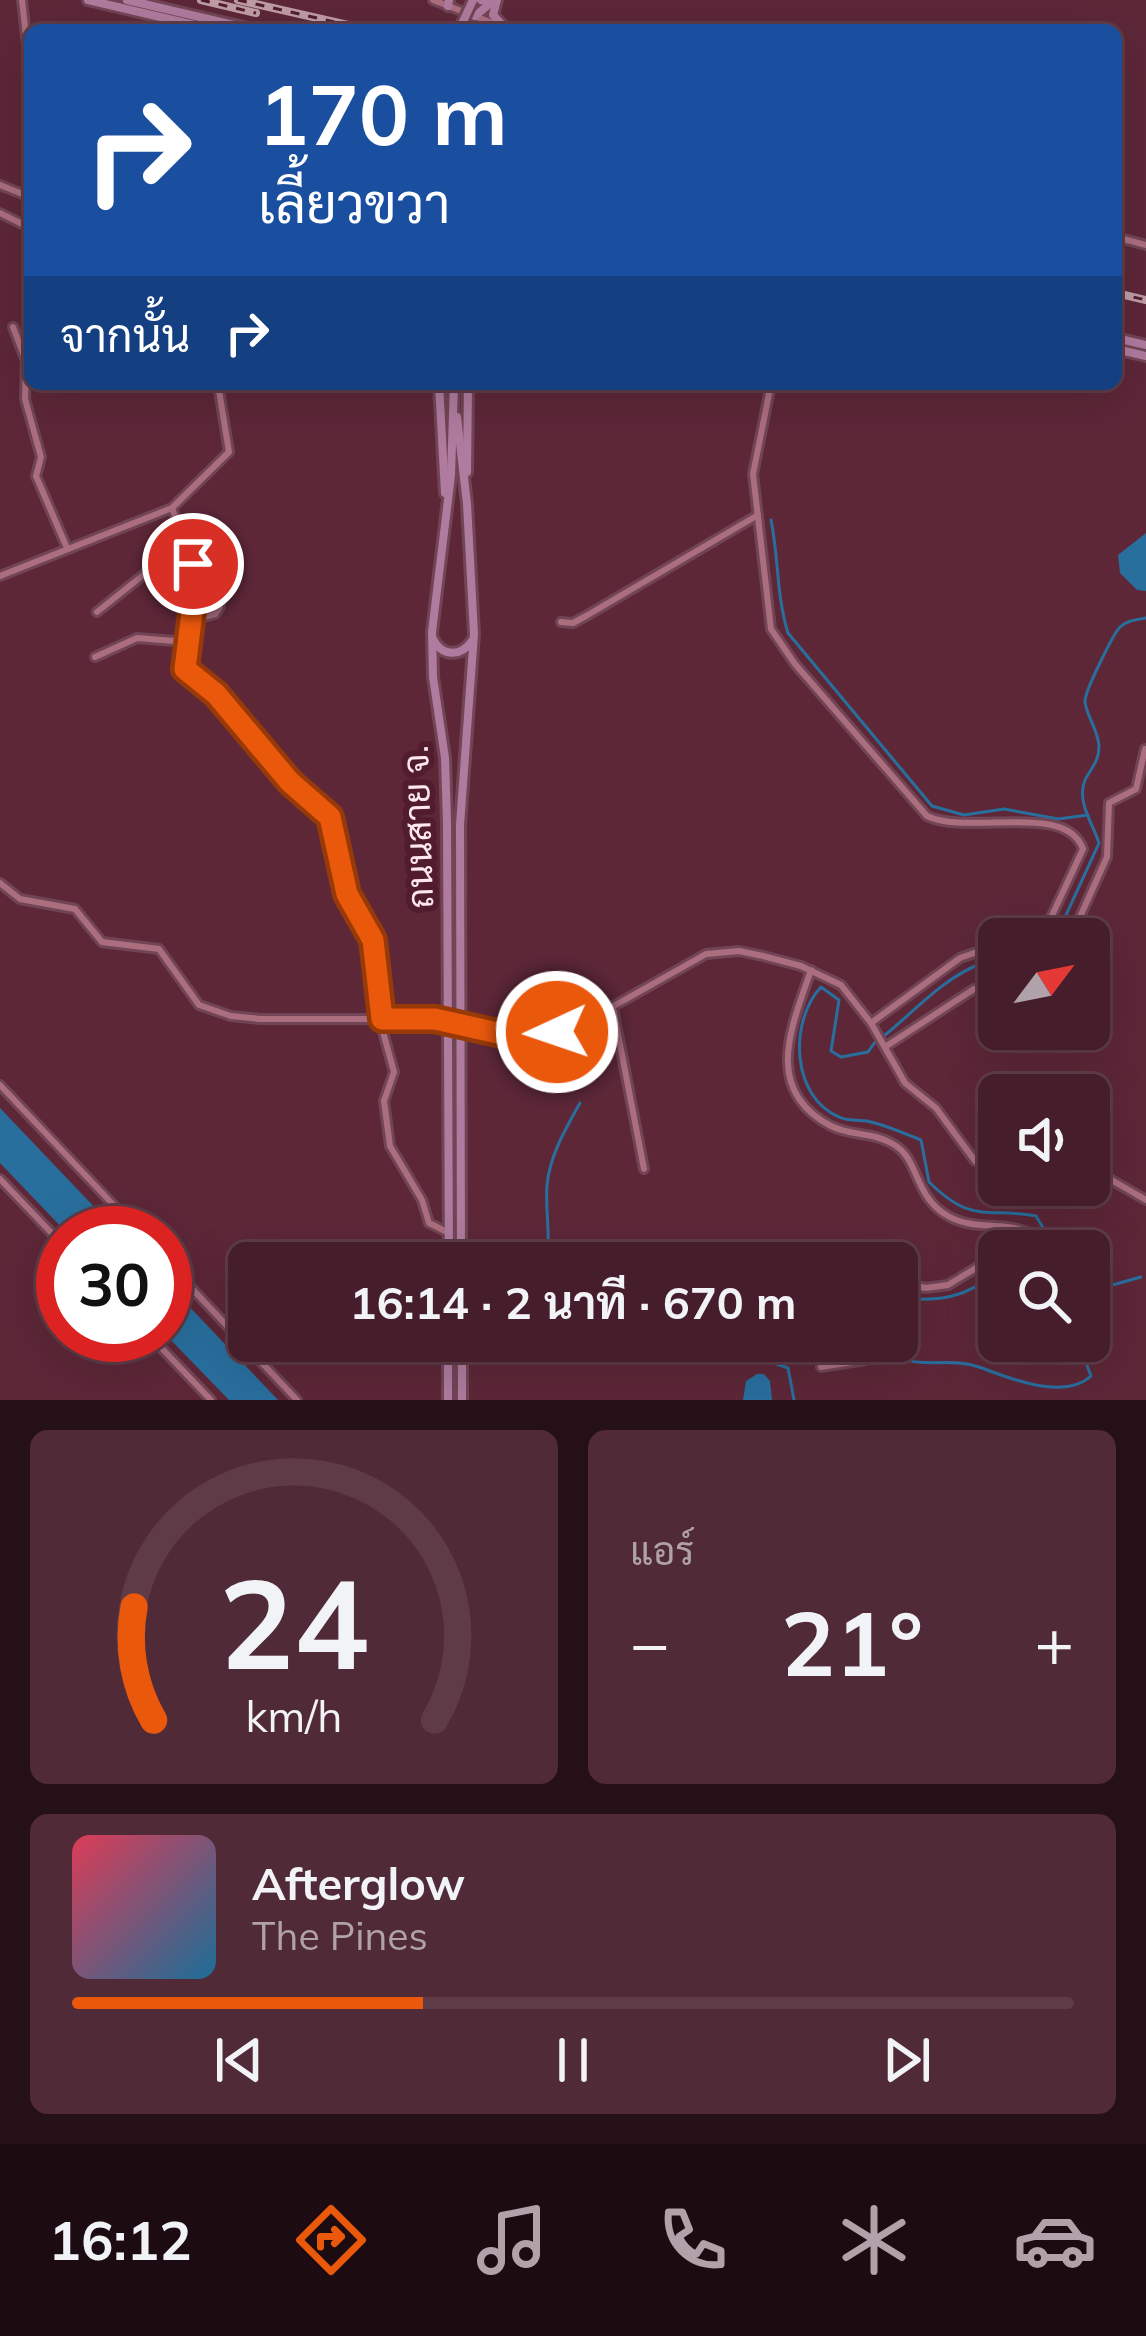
<!DOCTYPE html>
<html lang="th">
<meta charset="utf-8">
<style>
body{margin:0;font-family:Mulish,Sarabun,sans-serif;background:#502a36;color:#f1f3f6;height:100vh;display:flex;flex-direction:column;font-size:45px;white-space:nowrap}
*{box-sizing:border-box;margin:0}
p{font-size:39px;color:#b0a2a8}
.icon{flex:none;width:66px;height:66px;fill:none;stroke:currentColor;stroke-width:2;stroke-linecap:round;stroke-linejoin:round}
.map{position:relative;height:1400px;overflow:hidden}
.side{display:flex;flex-direction:column;gap:30px;padding:30px;background:#261017;flex:1}
.side>*{flex:none}
.guide{position:absolute;left:24px;top:24px;width:1098px;height:366px;border-radius:18px;box-shadow:0 12px 48px #0002,0 0 0 3px #5e3b47;background:#1a4fa0;color:#fff;overflow:hidden}
.needle{width:78px;rotate:58deg}
.fabs{position:absolute;left:978px;top:918px;display:grid;gap:24px}
.fabs a{display:grid;place-items:center;width:132px;height:132px;border-radius:18px;background:#461d2a;box-shadow:0 12px 48px #0002,0 0 0 3px #5e3b47;font-size:60px}
.speed{position:absolute;left:36px;top:1206px;display:flex;gap:24px;font-size:60px;font-weight:700;text-align:center}
.speed>*{display:grid;place-content:center;width:156px;height:156px;border-radius:50%;background:#461d2a;box-shadow:0 12px 48px #0002,0 0 0 3px #5e3b47;line-height:1}
.speed .limit{border:18px solid #d22;background:#fff;color:#111}
.pin{position:absolute;display:grid;place-items:center;width:102px;height:102px;color:#fff;margin:-51px;border:6px solid #fff;border-radius:50%;box-shadow:0 3px 12px #0007}
.me{position:absolute;width:132px;margin:-66px;rotate:267deg;stroke-linejoin:round;filter:drop-shadow(0 0 9px #0008)}
.turn{display:flex;align-items:center;gap:42px;height:252px;padding:0 36px;font-size:54px}
.turn .icon{width:156px;height:156px;stroke-width:2.5}
.turn b{display:block;font-size:84px;line-height:102px}
.then{display:flex;align-items:center;height:114px;padding:0 36px;background:#0003;gap:24px;font-size:45px}
.big{font-size:90px;font-weight:700;line-height:1.1}
.side .card{flex:1;display:flex;flex-direction:column;justify-content:center;gap:18px;min-width:0;padding:0 42px;border-radius:18px;background:#502a36}
.side .dial{align-items:center;gap:0}
.dial svg{height:312px;overflow:visible;fill:none;stroke:#5e3b47;stroke-width:7;stroke-linecap:round;text-anchor:middle}
.dial text{fill:#f1f3f6;stroke:none}
.song{display:flex;align-items:center;gap:36px}
.cover{width:144px;height:144px;border-radius:18px;background:linear-gradient(135deg,hsl(350 70% 55%),hsl(200 70% 35%))}
.played{height:12px;border-radius:6px;background:linear-gradient(90deg,#ea580c 35%,#5e3b47 35%)}
.keys{display:flex;justify-content:space-around;direction:ltr}
.heat{display:flex;justify-content:space-between;align-items:center;font-size:66px;direction:ltr}
.side .tiles{flex:1;display:grid;gap:30px;grid-template-columns:1fr 1fr}
.card:last-child{grid-column:span 2}
.trip{position:absolute;left:228px;top:1242px;width:690px;height:120px;border-radius:18px;background:#461d2a;box-shadow:0 12px 48px #0002,0 0 0 3px #5e3b47;font-weight:700;line-height:120px;text-align:center}
.tabs{display:flex;height:192px;justify-content:space-around;align-items:center;background:#1c0c11;color:#b0a2a8}
.tabs .icon{width:84px;height:84px}
.tabs .active{color:#ea580c}
.tabs b{font-size:54px;color:#f1f3f6}
.map>svg:first-child{display:block}
.water{fill:#296f9e}
.lines{fill:none;stroke-linecap:round;stroke-linejoin:round}
.stream{stroke:#296f9e;stroke-width:3}
.minor-casing{stroke:#714555;stroke-width:12}
.tertiary-casing{stroke:#714555;stroke-width:12}
.secondary-casing{stroke:#714555;stroke-width:14}
.minor{stroke:#ab6e7f;stroke-width:6}
.tertiary{stroke:#ab6e7f;stroke-width:6}
.secondary{stroke:#af7b9e;stroke-width:8}
.rail-casing{stroke:#bf9ca6;stroke-width:8}
.rail{stroke:#511d2e;stroke-width:3;stroke-dasharray:9;stroke-linecap:butt}
.secondary-bridge-casing{stroke:#714555;stroke-width:14;stroke-linecap:butt}
.secondary-bridge{stroke:#af7b9e;stroke-width:8}
.route-casing{stroke:#983908;stroke-width:30}
.route{stroke:#ea580c;stroke-width:21}
.labels{text-anchor:middle;dominant-baseline:central;stroke-width:12;stroke-linejoin:round;paint-order:stroke}
.street-label{font-size:36px;fill:#fee8ed;stroke:#511d2e}
</style>
<div class="map">
<svg width="1146" height="1400" viewBox="0 0 1146 1400">
<rect width="100%" height="100%" fill="#5d2738"/>
<g class="water">
<path d="M1146 533V591L1137 590 1120 573 1118 555Z"/>
<path d="M0 1108 119 1233H67L0 1163Z"/>
<path d="M165 1281 278 1400H229L165 1334Z"/>
<path d="M757 1374H764L770 1381 772 1400H743L746 1381Z"/>
</g>
<g class="lines">
<g class="stream">
<path d="M771 520C779 559 776 594 788 633L932 806 964 815 1004 809 1058 819 1088 815"/>
<path d="M1055 939 1099 843C1093 824 1076 801 1085 780 1091 768 1099 762 1099 746 1098 730 1087 717 1085 702 1084 692 1114 633 1120 627 1127 620 1137 620 1146 618"/>
<path d="M885 1035C916 1010 942 979 980 964L999 971"/>
<path d="M875 1042 868 1052 841 1057 831 1051 839 1000 821 987C789 1021 791 1097 839 1117 847 1121 859 1120 867 1121 886 1125 903 1133 921 1140L929 1182C973 1225 985 1207 1036 1216L1048 1236 1028 1251"/>
<path d="M547 1263C551 1236 545 1211 547 1185 550 1155 566 1128 580 1103"/>
<path d="M897 1298C940 1302 967 1298 999 1270"/>
<path d="M1089 1303 1105 1287 1141 1277"/>
<path d="M710 1341 788 1368 794 1400"/>
<path d="M875 1341C912 1378 942 1353 982 1368 1013 1380 1065 1400 1091 1376L1078 1341"/>
</g>
<g class="minor-casing">
<g id="minor">
<path d="M22 0 30 72"/>
<path d="M0 185 30 197"/>
<path d="M0 213 30 228"/>
<path d="M13 327 26 361 25 399 41 457 36 476 67 548"/>
<path d="M771 384 753 474 771 629 795 664 927 816C968 836 1066 801 1083 849L1041 939"/>
<path d="M172 508 196 574 185 669 216 694 290 782 330 817 347 894 373 940 383 1032 394 1072 384 1101 390 1146 422 1200 429 1223 449 1233"/>
<path d="M0 576 172 508 229 452 218 384"/>
<path d="M97 612 152 568 189 554"/>
<path d="M190 621 215 614 220 607 217 594 196 574"/>
<path d="M561 622 573 623 586 616 758 515"/>
<path d="M95 657 137 638 187 642"/>
<path d="M0 883 20 899 75 909 102 942 159 949 199 1005 231 1016 260 1019H435L511 1036 557 1032 580 1025 706 954 739 951 763 956 801 966 841 985 871 1023 905 1083 936 1108 975 1161 999 1166"/>
<path d="M1070 939 1107 857 1109 803 1136 789 1145 749"/>
<path d="M811 970C792 1026 762 1090 831 1126 851 1136 873 1132 893 1144 920 1159 913 1196 948 1216 974 1231 1004 1221 1029 1233L1020 1244 1005 1251"/>
<path d="M613 1008 644 1169"/>
<path d="M871 1023 960 958 974 953 999 954"/>
<path d="M885 1047 974 989 999 988"/>
<path d="M1089 1167 1146 1200"/>
<path d="M897 1283 926 1288 948 1285 999 1254"/>
<path d="M821 1367 865 1360 870 1355 862 1341"/>
</g>
</g>
<g class="tertiary-casing">
<g id="tertiary">
<path d="M433 0 510 30"/>
<path d="M1116 237 1146 245"/>
<path d="M0 1085 140 1233"/>
<path d="M0 1179 63 1245"/>
<path d="M165 1260 297 1400"/>
<path d="M149 1335 211 1400"/>
</g>
</g>
<g class="secondary-casing">
<g id="secondary">
<path d="M88 0 216 30"/>
<path d="M127 0 256 30"/>
<path d="M477 0 495 1"/>
<path d="M497 0 493 15 506 29"/>
<path d="M448 6 449 0"/>
<path d="M475 16 492 2"/>
<path d="M1116 338 1146 345"/>
<path d="M1116 349 1146 356"/>
<path d="M439 384 445 493"/>
<path d="M457 417 467 504 474 634 460 825 461 1263"/>
<path d="M467 472 468 384"/>
<path d="M433 639C442 657 461 657 472 641"/>
<path d="M449 1263 447 822 445 758 433 677 432 632 451 475 454 384"/>
<path d="M462 1341V1400"/>
<path d="M448 1400V1341"/>
</g>
</g>
<use href="#minor" class="minor"/>
<use href="#tertiary" class="tertiary"/>
<use href="#secondary" class="secondary"/>
<g class="rail-casing">
<g id="rail">
<path d="M201 0 256 13"/>
<path d="M238 0 370 30"/>
<path d="M1116 293 1146 300"/>
</g>
</g>
<use href="#rail" class="rail"/>
<g class="secondary-bridge-casing">
<path id="secondary-bridge" d="M459 30 473 0"/>
</g>
<use href="#secondary-bridge" class="secondary-bridge"/>
</g>
<g class="lines">
<g class="route-casing">
<path id="route" d="M193 564 196 580 185 669 216 694 290 782 330 817 347 894 373 940 382 1019H435L511 1036 557 1032"/>
</g>
<use href="#route" class="route"/>
</g>
<g class="labels">
<g class="street-label">
<text transform="translate(417 827) rotate(-92)">ถนนสาย จ.</text>
</g>
</g>
</svg>
<div class="fabs">
<a><svg class="needle" viewBox="-14 -14 28 28"><path d="M0-13l5 13h-10z" fill="#e53935"/><path d="M0 13l5-13h-10z" fill="#b0a2a8"/></svg></a>
<a><svg class="icon" aria-label="sound" viewBox="0 0 24 24"><path d="M4 9h4l5-4v14l-5-4H4zM17 9q2 3 0 6"/></svg></a>
<a><svg class="icon" aria-label="search" viewBox="0 0 24 24"><circle cx="10" cy="10" r="6"/><path d="M15 15l6 6"/></svg></a>
</div>
<div class="speed"><div class="limit">30</div></div>
<div class="pin" style="left:193px;top:564px;background:#d93025"><svg class="icon" aria-label="arrive" viewBox="0 0 24 24"><path d="M6 21V4h12l-3 4 3 4H6"/></svg></div>
<svg class="me" style="left:557px;top:1032px" viewBox="-20 -20 40 40"><circle r="17" fill="#ea580c" stroke="#fff" stroke-width="3"/><path d="M0-11L8 9 0 5-8 9z" fill="#fff"/></svg>
<div class="trip">16:14 · 2 นาที · 670 m</div>
<div class="guide">
<div class="turn"><svg class="icon" aria-label="right" viewBox="0 0 24 24"><path d="M7 20v-9h11M14 6l5 5-5 5"/></svg><div><b>170 m</b>เลี้ยวขวา</div></div>
<div class="then">จากนั้น<svg class="icon" aria-label="right" viewBox="0 0 24 24"><path d="M7 20v-9h11M14 6l5 5-5 5"/></svg></div>
</div>
</div>
<section class="side">
<div class="tiles">
<div class="card dial"><svg viewBox="0 0 100 80">
<path d="M14 69A42 42 0 1 1 86 69"/>
<path d="M14 69A42 42 0 0 1 9 40" stroke="#ea580c"/>
<text x="50" y="56" font-size="32" font-weight="700">24</text>
<text x="50" y="72" font-size="11">km/h</text>
</svg></div>
<div class="card"><p>แอร์</p>
<div class="heat"><a>−</a><b class="big">21°</b><a>+</a></div>
</div>
<div class="card">
<div class="song"><i class="cover"></i><div><b>Afterglow</b><p>The Pines</p></div></div>
<div class="played"></div>
<div class="keys"><svg class="icon" aria-label="previous" viewBox="0 0 24 24"><path d="M18 5L8 12l10 7zM5 5v14"/></svg><svg class="icon" aria-label="pause" viewBox="0 0 24 24"><path d="M8 5v14M16 5v14"/></svg><svg class="icon" aria-label="next" viewBox="0 0 24 24"><path d="M6 5l10 7-10 7zM19 5v14"/></svg></div>
</div>
</div>
</section>
<nav class="tabs">
<b>16:12</b>
<svg class="icon active" aria-label="directions" viewBox="0 0 24 24"><path d="M12 3l9 9-9 9-9-9zM9 14v-3h6M13 9l2 2-2 2"/></svg>
<svg class="icon" aria-label="music" viewBox="0 0 24 24"><path d="M9 18V5l10-2v13"/><circle cx="6" cy="18" r="3"/><circle cx="16" cy="16" r="3"/></svg>
<svg class="icon" aria-label="phone" viewBox="0 0 24 24"><path d="M5 4h4l2 5-3 2q2 4 5 5l2-3 5 2v4C11 20 4 13 5 4z"/></svg>
<svg class="icon" aria-label="climate" viewBox="0 0 24 24"><path d="M12 3v18M4 7l16 10M4 17L20 7"/></svg>
<svg class="icon" aria-label="car" viewBox="0 0 24 24"><path d="M5 17H2v-5l4-1 3-4h7l3 4 3 1v5h-3M9 17h6M6 11h13"/><circle cx="7" cy="17" r="2"/><circle cx="17" cy="17" r="2"/></svg>
</nav>
